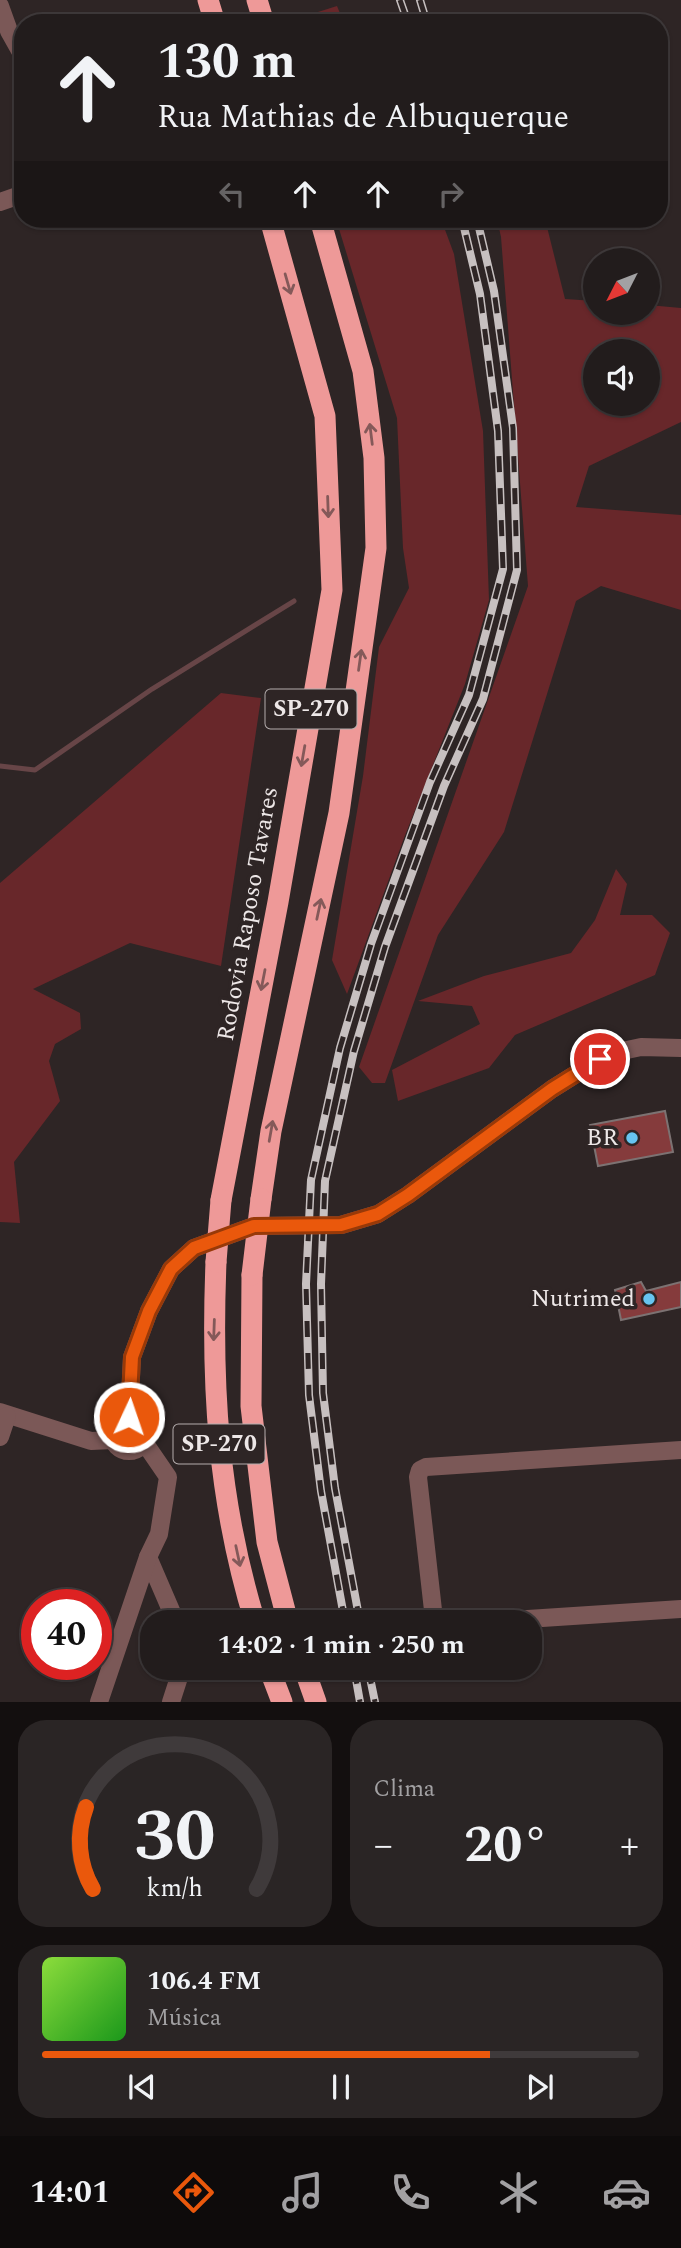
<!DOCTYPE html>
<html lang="pt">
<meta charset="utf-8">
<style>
body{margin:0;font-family:Spectral,serif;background:#2a2525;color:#f1f3f6;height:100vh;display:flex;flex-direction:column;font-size:26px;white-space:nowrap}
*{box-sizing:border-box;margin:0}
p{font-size:23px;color:#a2a1a3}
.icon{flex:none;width:38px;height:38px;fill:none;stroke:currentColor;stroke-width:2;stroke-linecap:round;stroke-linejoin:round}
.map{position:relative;height:1702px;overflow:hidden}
.sheet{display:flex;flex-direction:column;gap:18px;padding:18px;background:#130f0f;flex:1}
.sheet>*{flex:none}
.guide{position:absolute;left:14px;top:14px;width:654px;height:214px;border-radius:28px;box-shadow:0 2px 5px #0004,0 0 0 2px #3f3a3b;background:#221c1c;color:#f1f3f6;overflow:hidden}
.needle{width:46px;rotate:228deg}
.fabs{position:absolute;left:583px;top:248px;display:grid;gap:14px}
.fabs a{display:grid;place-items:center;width:77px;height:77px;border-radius:50%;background:#221c1c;box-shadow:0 2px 5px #0004,0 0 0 2px #3f3a3b;font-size:35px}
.speed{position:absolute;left:21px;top:1589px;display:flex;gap:14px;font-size:35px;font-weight:700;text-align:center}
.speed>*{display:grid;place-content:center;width:91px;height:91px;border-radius:50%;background:#221c1c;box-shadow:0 2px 5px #0004,0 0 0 2px #3f3a3b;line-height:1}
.speed .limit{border:10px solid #d22;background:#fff;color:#111}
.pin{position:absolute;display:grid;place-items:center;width:60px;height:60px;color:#fff;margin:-30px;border:4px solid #fff;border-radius:50%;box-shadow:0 2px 7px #0007}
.me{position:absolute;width:77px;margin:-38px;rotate:3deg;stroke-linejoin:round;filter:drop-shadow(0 0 5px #0008)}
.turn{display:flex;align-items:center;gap:24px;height:147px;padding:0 28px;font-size:32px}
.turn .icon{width:91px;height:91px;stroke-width:2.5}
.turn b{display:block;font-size:49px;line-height:60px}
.lanes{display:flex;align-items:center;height:66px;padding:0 28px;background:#0003;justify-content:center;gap:35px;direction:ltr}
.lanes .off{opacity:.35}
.big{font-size:52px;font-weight:700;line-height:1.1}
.sheet .card{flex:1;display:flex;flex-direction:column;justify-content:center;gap:10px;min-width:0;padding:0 24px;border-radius:28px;background:#2a2525}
.sheet .dial{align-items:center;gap:0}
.dial svg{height:182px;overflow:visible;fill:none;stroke:#3f3a3b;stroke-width:7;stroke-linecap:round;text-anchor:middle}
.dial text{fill:#f1f3f6;stroke:none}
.song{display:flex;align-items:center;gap:21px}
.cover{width:84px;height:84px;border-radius:10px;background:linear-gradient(135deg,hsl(90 70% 55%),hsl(120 70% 35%))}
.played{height:7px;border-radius:4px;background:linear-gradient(90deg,#ea580c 75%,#3f3a3b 75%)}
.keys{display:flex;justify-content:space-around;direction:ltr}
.heat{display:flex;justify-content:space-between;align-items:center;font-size:38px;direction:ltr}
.sheet .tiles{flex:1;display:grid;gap:18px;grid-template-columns:1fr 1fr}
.card:last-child{grid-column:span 2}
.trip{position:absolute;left:140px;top:1610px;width:402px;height:70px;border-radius:28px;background:#221c1c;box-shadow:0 2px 5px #0004,0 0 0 2px #3f3a3b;font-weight:700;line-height:70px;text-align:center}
.dock{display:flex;height:112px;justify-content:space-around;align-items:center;background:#0e0b0b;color:#a2a1a3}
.dock .icon{width:49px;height:49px}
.dock .on{color:#ea580c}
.dock b{font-size:32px;color:#f1f3f6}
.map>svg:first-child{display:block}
.green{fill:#68272a;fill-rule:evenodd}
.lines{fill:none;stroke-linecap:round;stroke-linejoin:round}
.stream{stroke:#674547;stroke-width:5}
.building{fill:#853b3c;stroke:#7c7272;stroke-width:2}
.minor{stroke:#7b5857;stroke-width:18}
.highway{stroke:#ee9998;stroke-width:21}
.rail-casing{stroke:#c7c0c0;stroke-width:8}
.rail{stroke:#2e2525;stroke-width:5;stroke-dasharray:16;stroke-linecap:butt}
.highway-bridge{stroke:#ee9998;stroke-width:21}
.oneway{stroke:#845959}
.route-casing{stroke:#983908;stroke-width:18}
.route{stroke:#ea580c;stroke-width:12}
.poi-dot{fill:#67c4f0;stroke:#2e2525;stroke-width:2.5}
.labels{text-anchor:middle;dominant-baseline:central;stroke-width:7;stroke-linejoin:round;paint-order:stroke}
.shield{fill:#2e2525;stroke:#b4adad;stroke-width:2}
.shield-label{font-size:23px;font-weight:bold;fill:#ede7e7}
.street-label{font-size:24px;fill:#ede7e7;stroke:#2e2525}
.poi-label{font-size:24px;fill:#ede7e7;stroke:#2e2525;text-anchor:end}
</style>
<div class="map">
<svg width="681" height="1702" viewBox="0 0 681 1702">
<rect width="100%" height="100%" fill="#2e2525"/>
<g class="green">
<path d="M337 6 344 23H283Z"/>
<path d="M336 219H441L454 254 483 431 489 600 465 684 404 838 347 994 332 960 363 776 379 647 409 588 403 548 397 418Z"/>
<path d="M497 219H545L565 299 595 301V313H648V305L681 308V422L589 466 576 507 681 515V610L601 586 576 601 504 832 438 935 385 1083H372L359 1067 528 586 501 237ZM595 352H648V404H595Z"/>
<path d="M221 693 261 698 221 966 130 943 33 989 80 1013 81 1029 55 1044 49 1061 60 1101 14 1162 20 1223 0 1222V883Z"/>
<path d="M616 869 627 884 620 915H652L670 933 655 975 515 1035 489 1068 398 1101 392 1070 480 1024 472 1006 418 1001 484 976 571 953 595 920Z"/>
</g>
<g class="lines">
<path class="stream" d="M0 766 35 770 152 689 294 601"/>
</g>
<g class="building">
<path d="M665 1111 673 1152 598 1166 590 1125Z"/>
<path d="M641 1282 646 1291 681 1282V1307L621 1320 615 1290Z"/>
</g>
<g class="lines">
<g class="minor">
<path d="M0 6 9 31 23 56"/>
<path d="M0 202 23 194"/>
<path d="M0 1412 91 1441 113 1440"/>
<circle cx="129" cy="1434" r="17"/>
<path d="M129 1417 132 1357 149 1311 171 1269 194 1248 254 1226 341 1225 378 1214 408 1195 552 1089 600 1059 613 1053 641 1047 681 1048"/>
<path d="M0 1437 7 1416"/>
<path d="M148 1557 176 1622"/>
<path d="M437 1622 434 1619 418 1477 420 1470 426 1467 681 1450"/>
<path d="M480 1622 681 1609"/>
<path d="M99 1702 148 1557 159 1534 168 1477 144 1442"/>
<path d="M171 1702 182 1668"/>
</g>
<g class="highway">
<path d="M208 0 215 23"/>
<path d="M257 0 264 23"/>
<path d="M261 1199 271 1131 339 813 376 548 374 458 363 371 320 219"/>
<path d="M221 1200 278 902 332 590 325 416 270 219"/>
<path d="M216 1262C211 1387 218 1501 255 1622"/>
<path d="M252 1275 251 1406 267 1542 288 1622"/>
<path d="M269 1668 282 1702"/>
<path d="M304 1668 316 1702"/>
</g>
<g class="rail-casing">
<g id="rail">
<path d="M400 0 408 23"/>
<path d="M420 0 427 23"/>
<path d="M345 1622 321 1491 309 1395 306 1284 311 1180 340 1048 371 944 430 782 469 695 503 569 498 431 480 294 462 219"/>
<path d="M360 1622 335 1488 323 1393 321 1284 325 1181 354 1051 385 947 444 786 483 699 517 570 513 428 494 291 477 219"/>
<path d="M354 1668 360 1702"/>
<path d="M368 1668 375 1702"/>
</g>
</g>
<use href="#rail" class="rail"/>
<g class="highway-bridge">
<path d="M216 1262 221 1200"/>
<path d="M252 1275 261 1199"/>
</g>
</g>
<defs><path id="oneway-shaft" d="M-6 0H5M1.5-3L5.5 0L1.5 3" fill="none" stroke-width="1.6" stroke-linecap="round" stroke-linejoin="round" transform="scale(1.75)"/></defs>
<g class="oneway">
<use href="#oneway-shaft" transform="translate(288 284) rotate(74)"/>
<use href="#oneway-shaft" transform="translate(371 434) rotate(-97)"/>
<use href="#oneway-shaft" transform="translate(328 507) rotate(88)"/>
<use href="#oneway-shaft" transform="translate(360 660) rotate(-82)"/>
<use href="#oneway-shaft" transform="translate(303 756) rotate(100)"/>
<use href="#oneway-shaft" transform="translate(319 909) rotate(-78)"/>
<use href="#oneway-shaft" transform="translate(263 980) rotate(101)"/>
<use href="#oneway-shaft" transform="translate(271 1131) rotate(-80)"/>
<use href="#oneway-shaft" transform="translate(214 1330) rotate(92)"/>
<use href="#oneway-shaft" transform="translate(238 1556) rotate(78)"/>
</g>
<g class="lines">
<g class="route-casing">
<path id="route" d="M129 1417 132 1357 149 1311 171 1269 194 1248 254 1226 341 1225 378 1214 408 1195 552 1089 600 1059"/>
</g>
<use href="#route" class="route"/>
</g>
<g class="poi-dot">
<circle cx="632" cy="1138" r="7"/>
<circle cx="649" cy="1299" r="7"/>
</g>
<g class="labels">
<g class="shield">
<rect x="265.5" y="689.5" width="91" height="39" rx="5"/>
<rect x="173.5" y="1424.5" width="91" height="39" rx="5"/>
</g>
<g class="shield-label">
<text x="311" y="709">SP-270</text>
<text x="219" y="1444">SP-270</text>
</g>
<g class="street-label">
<text transform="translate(248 914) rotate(-80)">Rodovia Raposo Tavares</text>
</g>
<g class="poi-label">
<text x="618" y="1138">BR</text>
<text x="635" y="1299">Nutrimed</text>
</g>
</g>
</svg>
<div class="fabs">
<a><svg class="needle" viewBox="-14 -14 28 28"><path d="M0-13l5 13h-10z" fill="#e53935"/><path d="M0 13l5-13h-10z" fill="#a2a1a3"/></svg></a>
<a><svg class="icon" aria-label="sound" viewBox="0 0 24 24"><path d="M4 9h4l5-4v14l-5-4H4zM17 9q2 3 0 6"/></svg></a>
</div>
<div class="speed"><div class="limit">40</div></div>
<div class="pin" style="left:600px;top:1059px;background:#d93025"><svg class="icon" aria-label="arrive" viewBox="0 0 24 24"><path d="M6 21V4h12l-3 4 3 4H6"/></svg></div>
<svg class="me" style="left:129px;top:1417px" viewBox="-20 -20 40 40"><circle r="17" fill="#ea580c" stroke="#fff" stroke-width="3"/><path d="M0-11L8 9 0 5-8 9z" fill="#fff"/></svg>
<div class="trip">14:02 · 1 min · 250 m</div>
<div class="guide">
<div class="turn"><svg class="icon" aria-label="ahead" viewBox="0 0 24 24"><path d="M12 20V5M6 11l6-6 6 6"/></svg><div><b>130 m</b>Rua Mathias de Albuquerque</div></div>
<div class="lanes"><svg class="icon off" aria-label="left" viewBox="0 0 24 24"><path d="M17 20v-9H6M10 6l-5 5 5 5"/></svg><svg class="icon" aria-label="ahead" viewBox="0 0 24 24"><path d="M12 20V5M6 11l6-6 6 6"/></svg><svg class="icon" aria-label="ahead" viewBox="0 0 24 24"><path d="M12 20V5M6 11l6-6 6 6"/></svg><svg class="icon off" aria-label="right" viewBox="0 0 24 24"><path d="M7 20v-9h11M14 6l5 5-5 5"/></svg></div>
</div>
</div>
<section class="sheet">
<div class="tiles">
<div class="card dial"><svg viewBox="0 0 100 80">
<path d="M14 69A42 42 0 1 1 86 69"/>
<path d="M14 69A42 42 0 0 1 11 33" stroke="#ea580c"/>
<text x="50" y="56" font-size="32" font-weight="700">30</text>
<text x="50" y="72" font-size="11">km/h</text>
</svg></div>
<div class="card"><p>Clima</p>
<div class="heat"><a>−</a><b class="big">20°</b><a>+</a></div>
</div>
<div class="card">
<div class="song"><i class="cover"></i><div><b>106.4 FM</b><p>Música</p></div></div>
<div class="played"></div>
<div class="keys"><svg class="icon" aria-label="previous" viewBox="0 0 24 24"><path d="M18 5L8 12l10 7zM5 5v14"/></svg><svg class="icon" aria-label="pause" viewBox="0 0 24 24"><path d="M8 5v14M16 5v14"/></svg><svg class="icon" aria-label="next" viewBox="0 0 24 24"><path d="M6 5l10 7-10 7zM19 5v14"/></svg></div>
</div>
</div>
</section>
<nav class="dock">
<b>14:01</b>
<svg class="icon on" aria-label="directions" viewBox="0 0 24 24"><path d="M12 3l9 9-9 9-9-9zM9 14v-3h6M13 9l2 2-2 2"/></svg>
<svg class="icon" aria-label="music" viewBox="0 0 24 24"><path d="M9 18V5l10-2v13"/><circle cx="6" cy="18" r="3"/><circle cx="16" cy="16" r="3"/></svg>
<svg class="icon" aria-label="phone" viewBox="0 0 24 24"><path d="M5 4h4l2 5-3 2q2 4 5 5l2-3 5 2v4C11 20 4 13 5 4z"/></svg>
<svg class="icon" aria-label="climate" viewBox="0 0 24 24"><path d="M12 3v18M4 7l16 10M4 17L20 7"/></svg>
<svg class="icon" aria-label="car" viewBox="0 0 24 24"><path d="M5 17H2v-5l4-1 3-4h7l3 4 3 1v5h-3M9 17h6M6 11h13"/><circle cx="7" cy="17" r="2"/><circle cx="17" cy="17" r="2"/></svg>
</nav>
